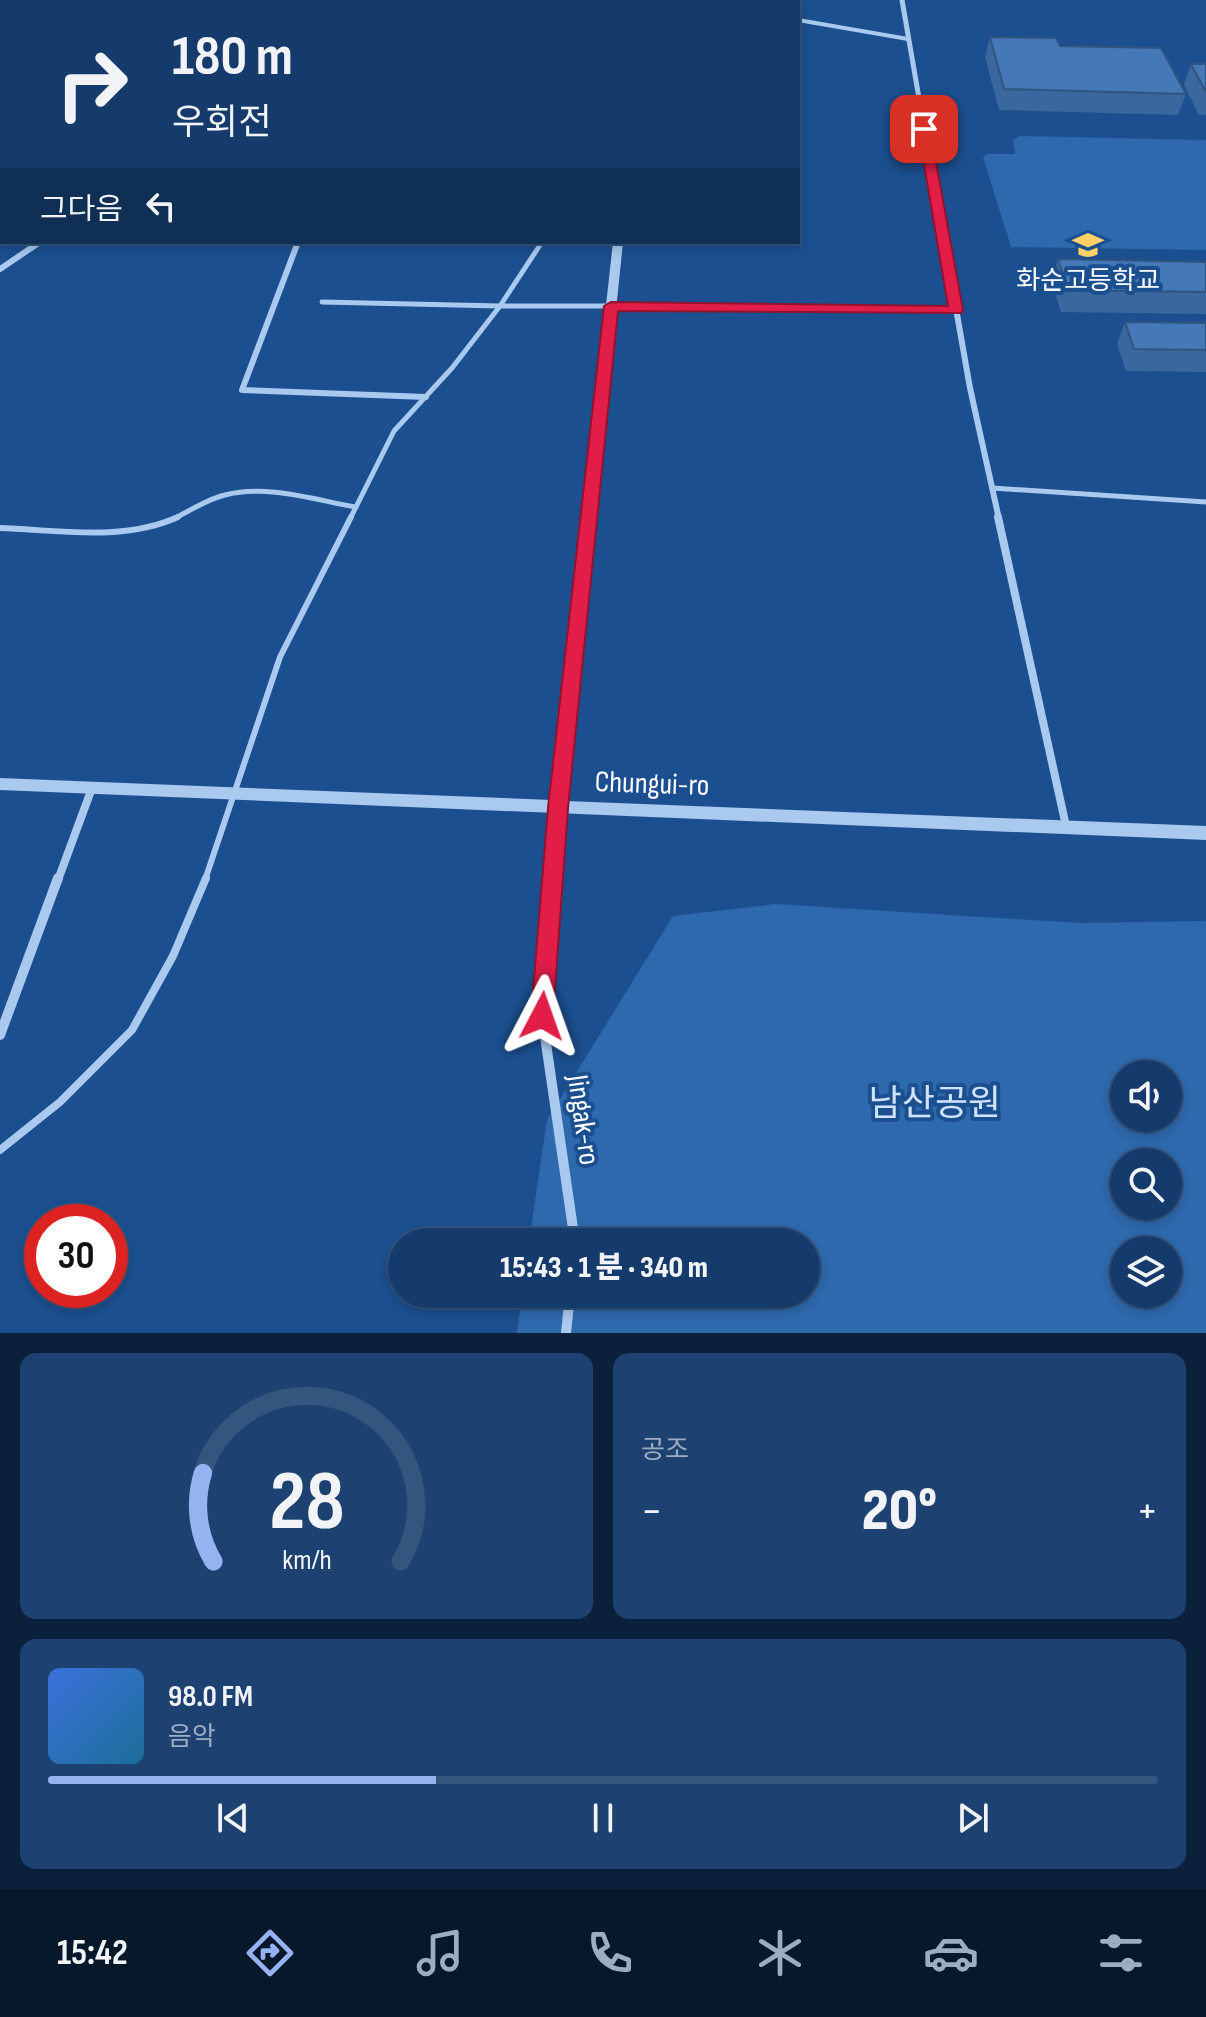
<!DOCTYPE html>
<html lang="ko">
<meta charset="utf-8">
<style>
body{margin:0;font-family:"Sofia Sans Condensed","Noto Sans KR",sans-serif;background:#1d4271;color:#f1f3f6;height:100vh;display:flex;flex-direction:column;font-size:30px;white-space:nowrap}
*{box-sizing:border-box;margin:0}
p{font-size:26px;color:#9dadc1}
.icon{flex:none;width:44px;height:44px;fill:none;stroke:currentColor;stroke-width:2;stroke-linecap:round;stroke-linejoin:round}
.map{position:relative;height:1333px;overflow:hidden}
.panel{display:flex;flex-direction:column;gap:20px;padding:20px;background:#0b203b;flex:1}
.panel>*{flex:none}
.banner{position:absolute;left:0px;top:0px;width:800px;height:244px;box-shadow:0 4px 12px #0003,0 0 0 2px #33557e;background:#143b6b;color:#f1f3f6;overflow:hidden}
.controls{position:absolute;left:1110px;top:1060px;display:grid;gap:16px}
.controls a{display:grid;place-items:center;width:72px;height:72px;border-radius:50%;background:#143b6b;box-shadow:0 4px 12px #0003,0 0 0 2px #33557e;font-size:40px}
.speed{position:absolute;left:24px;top:1204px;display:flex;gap:16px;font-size:40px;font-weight:700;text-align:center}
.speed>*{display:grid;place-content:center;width:104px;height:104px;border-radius:50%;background:#143b6b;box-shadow:0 4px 12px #0003,0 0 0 2px #33557e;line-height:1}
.speed .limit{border:12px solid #d22;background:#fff;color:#111}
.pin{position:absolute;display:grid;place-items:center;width:68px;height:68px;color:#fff;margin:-34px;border-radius:16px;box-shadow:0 4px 12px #0006}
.me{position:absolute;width:88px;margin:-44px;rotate:4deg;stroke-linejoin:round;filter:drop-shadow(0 0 6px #0008)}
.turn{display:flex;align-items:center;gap:28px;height:168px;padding:0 40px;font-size:36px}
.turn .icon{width:104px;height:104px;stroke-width:2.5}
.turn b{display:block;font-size:56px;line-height:68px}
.then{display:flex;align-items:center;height:76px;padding:0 40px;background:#0003;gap:16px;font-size:30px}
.big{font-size:60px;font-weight:800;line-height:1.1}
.panel .card{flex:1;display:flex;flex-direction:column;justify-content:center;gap:12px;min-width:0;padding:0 28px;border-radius:16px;background:#1d4271}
.panel .dial{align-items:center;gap:0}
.dial svg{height:208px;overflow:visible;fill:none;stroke:#33557e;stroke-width:7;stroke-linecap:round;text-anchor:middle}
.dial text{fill:#f1f3f6;stroke:none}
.song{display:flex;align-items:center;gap:24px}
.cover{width:96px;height:96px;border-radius:12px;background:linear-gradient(135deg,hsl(220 70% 55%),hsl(200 70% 35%))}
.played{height:8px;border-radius:4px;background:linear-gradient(90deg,#95b2f1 35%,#33557e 35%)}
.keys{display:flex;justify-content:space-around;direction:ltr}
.heat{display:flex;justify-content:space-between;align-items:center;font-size:44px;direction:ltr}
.panel .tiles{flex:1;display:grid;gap:20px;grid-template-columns:1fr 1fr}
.card:last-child{grid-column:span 2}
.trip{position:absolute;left:388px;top:1228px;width:432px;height:80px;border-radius:40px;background:#143b6b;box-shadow:0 4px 12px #0003,0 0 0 2px #33557e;font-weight:800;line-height:80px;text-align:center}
.menu{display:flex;height:128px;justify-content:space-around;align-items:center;background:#08182b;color:#9dadc1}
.menu .icon{width:56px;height:56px}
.menu .selected{color:#95b2f1}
.menu b{font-size:36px;color:#f1f3f6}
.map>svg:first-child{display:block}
.green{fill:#2e69ad;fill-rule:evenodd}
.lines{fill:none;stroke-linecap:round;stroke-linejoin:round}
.service-far3{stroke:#a9c9ee;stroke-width:4}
.service-far2{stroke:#a9c9ee;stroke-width:5}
.service-far1{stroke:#a9c9ee;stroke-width:6}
.service{stroke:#a9c9ee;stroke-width:8}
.minor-far3{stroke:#a9c9ee;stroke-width:5}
.minor-far2{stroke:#a9c9ee;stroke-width:6}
.minor-far1{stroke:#a9c9ee;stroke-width:8}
.minor{stroke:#a9c9ee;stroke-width:10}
.tertiary{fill:#a9c9ee;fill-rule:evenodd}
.wall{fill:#3a679d}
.building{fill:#4478b7;stroke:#305480;stroke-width:2}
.route{fill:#e11d48;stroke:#92132f;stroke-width:2}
.labels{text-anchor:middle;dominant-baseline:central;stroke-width:8;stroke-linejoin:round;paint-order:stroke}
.far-poi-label{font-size:26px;fill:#fff;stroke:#1b4f8f}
.street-label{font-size:30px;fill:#fff;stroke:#1b4f8f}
.near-park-label{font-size:36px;fill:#cfe3fa;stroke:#1b4f8f}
</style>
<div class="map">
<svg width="1206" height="1333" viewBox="0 0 1206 1333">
<rect width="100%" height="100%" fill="#1b4f8f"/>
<g class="green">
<path d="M1020 136 1206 140V250L1011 247 983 157 987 154H1015L1013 140Z"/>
<path d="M776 904 1079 923 1206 921V1333H517L522 1294H806V1242H529L547 1120 673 916ZM1124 1074H1168V1118H1124ZM1124 1162H1168V1206H1124ZM1124 1250H1168V1294H1124Z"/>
</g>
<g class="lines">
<g class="service-far3">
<path d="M413 0 416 2"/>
<path d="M798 20 908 39"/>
</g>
<g class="service-far2">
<path d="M322 302 500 306 542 242"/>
<path d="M992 488 1206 502"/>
<path d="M173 519C190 511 207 499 225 495 266 484 315 500 356 507"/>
<path d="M350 519 394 431 452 368 500 306H610"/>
</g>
<g class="service-far1">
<path d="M0 528C58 530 123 542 178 517"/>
<path d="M205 880 280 657 351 517"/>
</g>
<path class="service" d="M0 1150 60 1102 132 1030 173 956 206 878"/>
<g class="minor-far3">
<path d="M511 0 550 2"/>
<path d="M902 0 942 231"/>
</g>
<g class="minor-far2">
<path d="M942 229 970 388 999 519"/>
<path d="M298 242 242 390 426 397"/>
<path d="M0 269 40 242"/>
<path d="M611 306 956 310"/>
</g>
<g class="minor-far1">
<path d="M998 517 1066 826"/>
<path d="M58 880 92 788"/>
<path d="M552 880 558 808"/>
</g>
<g class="minor">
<path d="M553 878 542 1016 575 1242"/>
<path d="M0 1035 58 878"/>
<path d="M566 1333 570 1294"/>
</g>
<g class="tertiary">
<rect x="637" y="0" width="8" height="2"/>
<path d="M613 242H623L566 801 1206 826V840L0 790V778L551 800Z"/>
</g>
</g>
<g class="wall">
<path d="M990 37 1060 46 1186 94 1178 115 999 110 985 57Z"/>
<path d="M1191 64H1206V115H1199L1184 85Z"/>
<path d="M1058 259 1206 262V314L1061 312 1051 281Z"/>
<path d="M1125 322 1206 323V372L1126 371 1117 344Z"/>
</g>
<g class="building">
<path d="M990 37 1056 38 1060 46 1161 48 1186 94 1004 89Z"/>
<path d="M1191 64H1206V92Z"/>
<path d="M1058 259 1206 262V292L1068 290Z"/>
<path d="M1125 322 1206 323V350L1134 349Z"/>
</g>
<path class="route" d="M924 125 930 129 963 310 961 313 618 311 568 808 553 1016 550 1023 542 1026 534 1023 531 1016 548 808 604 306 611 302 948 306 918 129Z"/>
<defs>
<g id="school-bare" transform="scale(2.4)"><path d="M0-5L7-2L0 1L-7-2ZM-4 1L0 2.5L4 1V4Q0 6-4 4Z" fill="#ffd166" stroke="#1b4f8f" stroke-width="2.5" paint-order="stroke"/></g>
</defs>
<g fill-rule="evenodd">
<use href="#school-bare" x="1088" y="245"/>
</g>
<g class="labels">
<g class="far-poi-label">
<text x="1088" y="281">화순고등학교</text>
</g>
<g class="street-label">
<text transform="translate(652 784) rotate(2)">Chungui-ro</text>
<text transform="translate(583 1120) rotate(82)">Jingak-ro</text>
</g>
<g class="near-park-label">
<text x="935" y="1104">남산공원</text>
</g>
</g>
</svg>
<div class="controls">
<a><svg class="icon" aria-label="sound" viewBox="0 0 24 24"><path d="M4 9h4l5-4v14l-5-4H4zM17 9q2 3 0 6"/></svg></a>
<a><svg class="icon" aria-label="search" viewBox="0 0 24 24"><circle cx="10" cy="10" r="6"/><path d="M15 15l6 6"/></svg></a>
<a><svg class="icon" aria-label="layers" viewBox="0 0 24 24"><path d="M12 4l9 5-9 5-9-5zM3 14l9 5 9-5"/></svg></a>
</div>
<div class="speed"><div class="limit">30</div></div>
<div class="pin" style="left:924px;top:129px;background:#d93025"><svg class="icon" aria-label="arrive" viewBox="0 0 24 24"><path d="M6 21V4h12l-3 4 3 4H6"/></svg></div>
<svg class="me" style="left:542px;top:1016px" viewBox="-20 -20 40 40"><path d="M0-17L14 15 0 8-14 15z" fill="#e11d48" stroke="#fff" stroke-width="4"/></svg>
<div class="trip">15:43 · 1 분 · 340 m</div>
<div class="banner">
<div class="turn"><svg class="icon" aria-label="right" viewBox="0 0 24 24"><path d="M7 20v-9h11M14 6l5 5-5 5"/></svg><div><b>180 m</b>우회전</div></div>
<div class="then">그다음<svg class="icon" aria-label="left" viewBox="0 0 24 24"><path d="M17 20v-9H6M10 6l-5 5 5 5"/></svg></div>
</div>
</div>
<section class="panel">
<div class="tiles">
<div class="card dial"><svg viewBox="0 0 100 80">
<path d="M14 69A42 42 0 1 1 86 69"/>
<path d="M14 69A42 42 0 0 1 10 35" stroke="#95b2f1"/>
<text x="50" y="56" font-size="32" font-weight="700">28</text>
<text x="50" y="72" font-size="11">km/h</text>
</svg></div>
<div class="card"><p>공조</p>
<div class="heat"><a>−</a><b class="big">20°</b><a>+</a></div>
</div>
<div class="card">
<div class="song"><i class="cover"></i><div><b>98.0 FM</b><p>음악</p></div></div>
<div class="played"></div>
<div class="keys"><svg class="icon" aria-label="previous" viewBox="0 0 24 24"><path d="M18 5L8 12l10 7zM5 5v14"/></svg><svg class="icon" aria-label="pause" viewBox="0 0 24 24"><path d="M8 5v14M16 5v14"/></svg><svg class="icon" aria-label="next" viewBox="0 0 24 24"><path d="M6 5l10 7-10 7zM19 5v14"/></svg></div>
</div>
</div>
</section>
<nav class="menu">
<b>15:42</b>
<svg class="icon selected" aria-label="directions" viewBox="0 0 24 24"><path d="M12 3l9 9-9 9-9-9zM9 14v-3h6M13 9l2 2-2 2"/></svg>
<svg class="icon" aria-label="music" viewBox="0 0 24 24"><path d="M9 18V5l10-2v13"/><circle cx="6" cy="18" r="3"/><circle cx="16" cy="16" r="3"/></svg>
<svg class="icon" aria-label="phone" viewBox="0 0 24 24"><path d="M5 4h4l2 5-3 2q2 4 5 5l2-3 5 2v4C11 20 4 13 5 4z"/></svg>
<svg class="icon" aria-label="climate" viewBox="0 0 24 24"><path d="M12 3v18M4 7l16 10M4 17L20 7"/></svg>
<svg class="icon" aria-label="car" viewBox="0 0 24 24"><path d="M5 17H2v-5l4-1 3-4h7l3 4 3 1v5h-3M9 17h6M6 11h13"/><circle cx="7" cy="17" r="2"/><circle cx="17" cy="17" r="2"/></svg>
<svg class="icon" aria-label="filters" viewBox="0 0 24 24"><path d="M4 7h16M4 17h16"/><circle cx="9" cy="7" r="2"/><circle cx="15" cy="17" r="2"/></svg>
</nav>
